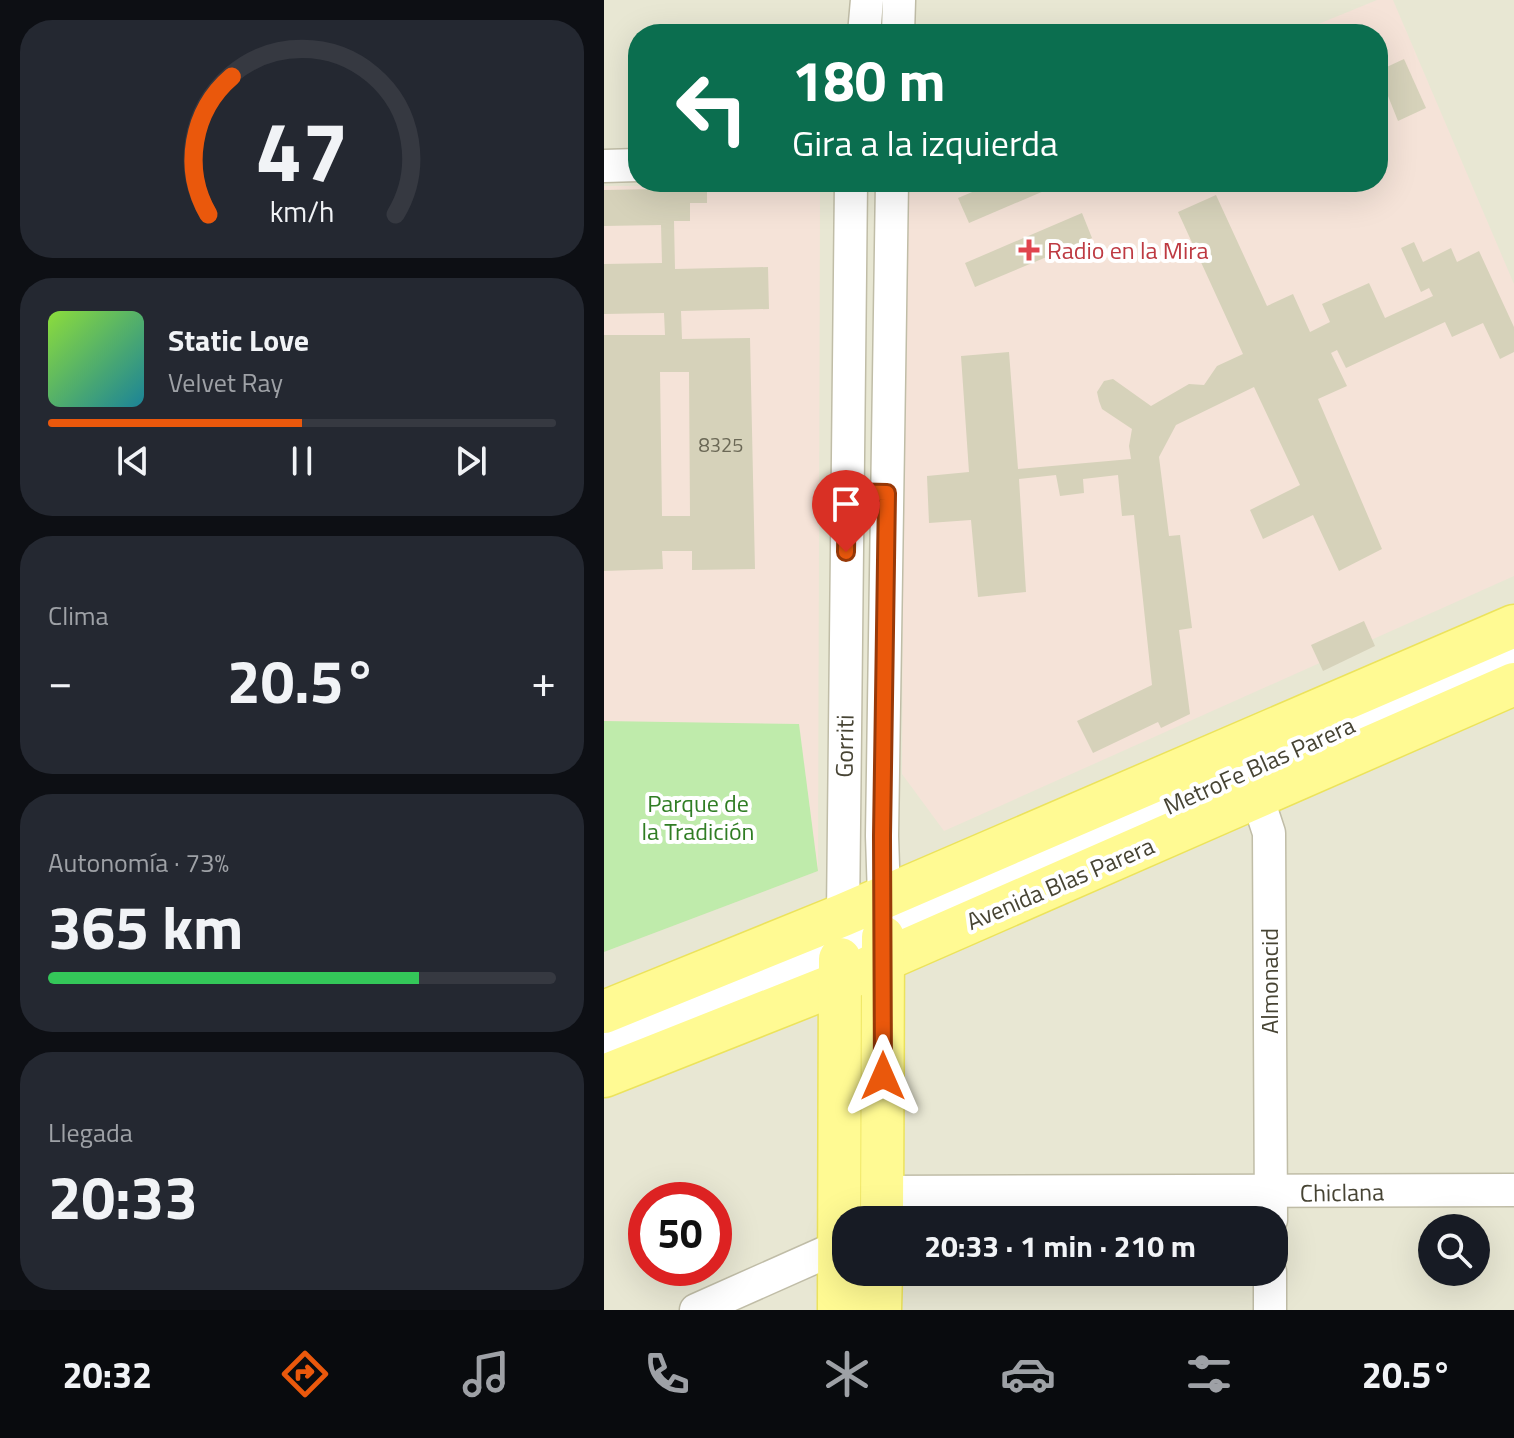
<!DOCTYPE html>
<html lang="es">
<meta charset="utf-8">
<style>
body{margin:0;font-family:"Titillium Web",sans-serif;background:#242831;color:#f1f3f6;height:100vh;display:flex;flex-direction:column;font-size:30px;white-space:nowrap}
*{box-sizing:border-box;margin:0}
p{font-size:26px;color:#9ea1a6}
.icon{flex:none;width:44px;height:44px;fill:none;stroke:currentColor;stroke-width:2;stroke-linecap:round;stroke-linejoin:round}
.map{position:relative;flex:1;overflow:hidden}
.side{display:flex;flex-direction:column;gap:20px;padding:20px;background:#0d0f14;width:604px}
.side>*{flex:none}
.hud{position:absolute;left:24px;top:24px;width:760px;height:168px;border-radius:32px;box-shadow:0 8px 32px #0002;background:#0b6e4f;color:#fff;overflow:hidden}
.fabs{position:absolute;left:814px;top:1214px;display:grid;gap:16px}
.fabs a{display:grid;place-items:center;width:72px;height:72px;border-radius:50%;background:#171b24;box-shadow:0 8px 32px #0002;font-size:40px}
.speed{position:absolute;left:24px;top:1182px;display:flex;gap:16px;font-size:40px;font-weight:700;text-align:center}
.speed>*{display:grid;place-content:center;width:104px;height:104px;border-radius:50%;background:#171b24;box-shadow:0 8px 32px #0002;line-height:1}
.speed .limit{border:12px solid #d22;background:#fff;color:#111}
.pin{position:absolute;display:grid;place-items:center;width:68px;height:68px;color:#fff;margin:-82px -34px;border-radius:50% 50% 50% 0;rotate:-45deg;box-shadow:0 0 8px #0007}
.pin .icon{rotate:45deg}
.me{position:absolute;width:88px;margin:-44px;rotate:0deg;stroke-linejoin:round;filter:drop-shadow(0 0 6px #0008)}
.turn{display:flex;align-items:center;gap:28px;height:168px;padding:0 32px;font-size:36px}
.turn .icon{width:104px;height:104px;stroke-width:2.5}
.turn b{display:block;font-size:56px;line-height:68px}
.big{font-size:60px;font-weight:700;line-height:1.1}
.side .card{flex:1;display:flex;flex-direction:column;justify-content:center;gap:12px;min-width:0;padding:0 28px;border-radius:32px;background:#242831}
.side .dial{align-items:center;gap:0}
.dial svg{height:208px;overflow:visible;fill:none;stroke:#363941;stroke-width:7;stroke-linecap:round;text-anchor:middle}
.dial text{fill:#f1f3f6;stroke:none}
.song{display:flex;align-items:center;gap:24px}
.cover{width:96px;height:96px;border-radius:12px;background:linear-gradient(135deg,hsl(90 70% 55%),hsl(190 70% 35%))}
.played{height:8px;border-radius:4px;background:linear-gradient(90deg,#ea580c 50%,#363941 50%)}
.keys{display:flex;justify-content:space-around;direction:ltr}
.heat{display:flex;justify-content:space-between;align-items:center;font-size:44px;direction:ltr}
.charge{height:12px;border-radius:6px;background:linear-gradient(90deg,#34c759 73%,#363941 0)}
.trip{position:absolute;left:228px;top:1206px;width:456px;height:80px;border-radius:32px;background:#171b24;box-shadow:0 8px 32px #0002;font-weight:700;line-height:80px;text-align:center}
.tabs{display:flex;height:128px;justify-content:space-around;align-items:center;background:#090b0e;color:#9ea1a6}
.tabs .icon{width:56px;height:56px}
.tabs .selected{color:#ea580c}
.tabs b{font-size:36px;color:#f1f3f6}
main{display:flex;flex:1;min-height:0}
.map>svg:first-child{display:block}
.residential{fill:#e8e7d3;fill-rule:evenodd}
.medical{fill:#f5e3d8}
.green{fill:#bfebab}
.building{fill:#d6d2ba;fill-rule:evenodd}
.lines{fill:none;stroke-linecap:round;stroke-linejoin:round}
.minor-casing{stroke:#c0bda7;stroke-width:35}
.major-casing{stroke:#ece35c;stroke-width:45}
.minor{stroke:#fff;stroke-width:32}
.major{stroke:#fffa93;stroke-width:42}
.route-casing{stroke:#983908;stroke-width:20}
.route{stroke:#ea580c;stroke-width:14}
.health-dot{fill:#e0444e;stroke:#fff;stroke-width:3}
.labels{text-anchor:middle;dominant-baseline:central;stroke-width:8;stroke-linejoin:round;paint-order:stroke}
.number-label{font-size:20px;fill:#6b6856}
.health-label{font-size:24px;fill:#be3a42;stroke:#fff;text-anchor:start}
.street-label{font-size:24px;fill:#474434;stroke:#fff}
.park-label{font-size:24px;fill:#307d24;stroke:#fff}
</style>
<main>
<section class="side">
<div class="card dial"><svg viewBox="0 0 100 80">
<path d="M14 69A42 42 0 1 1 86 69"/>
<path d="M14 69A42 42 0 0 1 23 16" stroke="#ea580c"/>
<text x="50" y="56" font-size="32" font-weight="700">47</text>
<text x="50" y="72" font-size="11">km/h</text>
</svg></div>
<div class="card">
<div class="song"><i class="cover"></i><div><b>Static Love</b><p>Velvet Ray</p></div></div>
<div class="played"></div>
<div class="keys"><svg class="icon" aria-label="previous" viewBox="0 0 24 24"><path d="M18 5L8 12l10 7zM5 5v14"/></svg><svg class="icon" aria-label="pause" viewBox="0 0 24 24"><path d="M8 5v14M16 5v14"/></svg><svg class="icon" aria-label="next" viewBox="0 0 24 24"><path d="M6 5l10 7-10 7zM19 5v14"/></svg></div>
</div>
<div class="card"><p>Clima</p>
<div class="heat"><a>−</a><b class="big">20.5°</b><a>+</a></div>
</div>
<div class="card"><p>Autonomía · 73%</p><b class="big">365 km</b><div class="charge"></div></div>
<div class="card"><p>Llegada</p><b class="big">20:33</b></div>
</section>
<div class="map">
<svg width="910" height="1310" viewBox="0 0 910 1310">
<rect width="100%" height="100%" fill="#f4f3e5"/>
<path class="residential" d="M0 0H910V1310H0ZM34 34H774V182H34ZM42 1200H110V1268H42ZM242 1220H670V1272H242ZM828 1228H872V1272H828Z"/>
<g class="medical">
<path d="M773 0H789L910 284V576L340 831 298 774 301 192 327 182H774V34H690Z"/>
<path d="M216 185 214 871 0 952V186Z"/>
</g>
<path class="green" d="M0 721 195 724 214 871 0 952Z"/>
<g class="building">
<path d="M330 26 411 30V34H330Z"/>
<path d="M800 59 822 108 794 121 774 71Z"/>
<path d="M392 182H461L365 223 354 198Z"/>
<path d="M103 188V203H86V221H70L71 269 164 267 165 309 77 311 78 339 146 338 151 569 88 570V551H58L59 569 0 571V335H61L60 313 0 314V264L58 263 57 225 0 226V190ZM56 372H85L86 516H58Z"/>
<path d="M612 195 663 306 689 294 706 332 726 322 718 304 765 283 781 318 829 296 825 288 817 292 797 248 810 242 819 262 847 248 853 262 875 251 910 327V352L896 359 879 323 848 337 841 322 742 368 733 350 727 353 743 386 714 399 778 549 735 571 709 515 659 539 646 510 696 485 650 387 572 425 555 457 565 536 576 535 588 628 575 630 586 714 557 728 554 722 489 753 473 721 548 685 530 515 518 516 514 475 479 479 480 493 456 496 452 475 415 479 422 592 374 597 367 520 325 523 323 476 365 472 357 356 405 352 414 469 527 459 525 446 528 429 498 409 495 401 493 392 500 381 509 379 547 406 585 384 600 385 613 366 639 354 574 212Z"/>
<path d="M478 213 488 238 371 287 361 263Z"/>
<path d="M760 621 771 646 719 671 707 645Z"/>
</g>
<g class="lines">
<g class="minor-casing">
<g id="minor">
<path d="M260 34 263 0"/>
<path d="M294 34 295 0"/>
<path d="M0 166 34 165"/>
<path d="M646 775 665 833 667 1220"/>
<path d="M280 897 278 836 288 182"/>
<path d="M239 915 247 182"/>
<path d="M0 1042 645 771 910 649"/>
<path d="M279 1192 910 1190"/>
<path d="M92 1310 236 1246"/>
<path d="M666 1310V1272"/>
</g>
</g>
<g class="major-casing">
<g id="major">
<path d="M0 1012 239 915 910 626"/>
<path d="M0 1076 235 983 280 960 910 684"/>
<path d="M278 1220 279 937"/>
<path d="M235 1310 236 959"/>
<path d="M276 1310 277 1272"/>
</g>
</g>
<use href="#minor" class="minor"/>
<use href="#major" class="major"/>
</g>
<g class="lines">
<g class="route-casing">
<path id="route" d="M242 552 243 492 283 493 278 836 279 1076"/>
</g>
<use href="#route" class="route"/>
</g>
<path class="health-dot" d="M421 238h8v8h8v8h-8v8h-8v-8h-8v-8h8z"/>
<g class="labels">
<g class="number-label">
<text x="117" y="444">8325</text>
</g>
<g class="health-label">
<text x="443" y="250">Radio en la Mira</text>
</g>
<g class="street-label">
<text transform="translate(240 746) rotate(-89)">Gorriti</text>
<text transform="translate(655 765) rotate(-24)">MetroFe Blas Parera</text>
<text transform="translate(456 883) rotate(-23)">Avenida Blas Parera</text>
<text transform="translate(665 981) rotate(-90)">Almonacid</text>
<text transform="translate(738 1192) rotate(-1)">Chiclana</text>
</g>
<g class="park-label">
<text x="94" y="803">Parque de<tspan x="94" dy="28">la Tradición</tspan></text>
</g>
</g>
</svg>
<div class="fabs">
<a><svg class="icon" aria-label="search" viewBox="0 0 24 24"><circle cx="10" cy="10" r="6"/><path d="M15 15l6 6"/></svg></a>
</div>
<div class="speed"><div class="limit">50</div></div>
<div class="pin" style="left:242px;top:552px;background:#d93025"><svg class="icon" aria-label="arrive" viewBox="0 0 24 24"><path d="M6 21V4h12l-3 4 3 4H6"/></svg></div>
<svg class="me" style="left:279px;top:1076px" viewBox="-20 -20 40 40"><path d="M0-17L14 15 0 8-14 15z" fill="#ea580c" stroke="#fff" stroke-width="4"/></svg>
<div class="trip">20:33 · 1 min · 210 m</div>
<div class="hud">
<div class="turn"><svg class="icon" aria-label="left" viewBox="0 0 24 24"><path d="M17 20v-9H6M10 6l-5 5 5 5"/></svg><div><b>180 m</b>Gira a la izquierda</div></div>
</div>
</div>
</main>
<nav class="tabs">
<b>20:32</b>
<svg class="icon selected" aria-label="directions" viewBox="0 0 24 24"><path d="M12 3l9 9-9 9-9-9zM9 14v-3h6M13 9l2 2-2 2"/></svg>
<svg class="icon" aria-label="music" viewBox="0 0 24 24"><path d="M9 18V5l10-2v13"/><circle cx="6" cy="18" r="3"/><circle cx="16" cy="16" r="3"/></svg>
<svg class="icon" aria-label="phone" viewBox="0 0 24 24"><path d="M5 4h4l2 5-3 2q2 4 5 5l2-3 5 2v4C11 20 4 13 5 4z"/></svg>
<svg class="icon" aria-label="climate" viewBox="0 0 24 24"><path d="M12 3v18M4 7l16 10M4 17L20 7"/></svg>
<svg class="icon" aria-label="car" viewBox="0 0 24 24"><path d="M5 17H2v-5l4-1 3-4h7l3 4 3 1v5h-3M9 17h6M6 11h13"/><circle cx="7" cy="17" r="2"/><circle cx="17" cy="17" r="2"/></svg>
<svg class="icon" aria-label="filters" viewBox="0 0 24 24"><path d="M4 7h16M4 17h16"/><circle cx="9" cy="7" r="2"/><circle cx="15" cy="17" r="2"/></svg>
<b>20.5°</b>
</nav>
